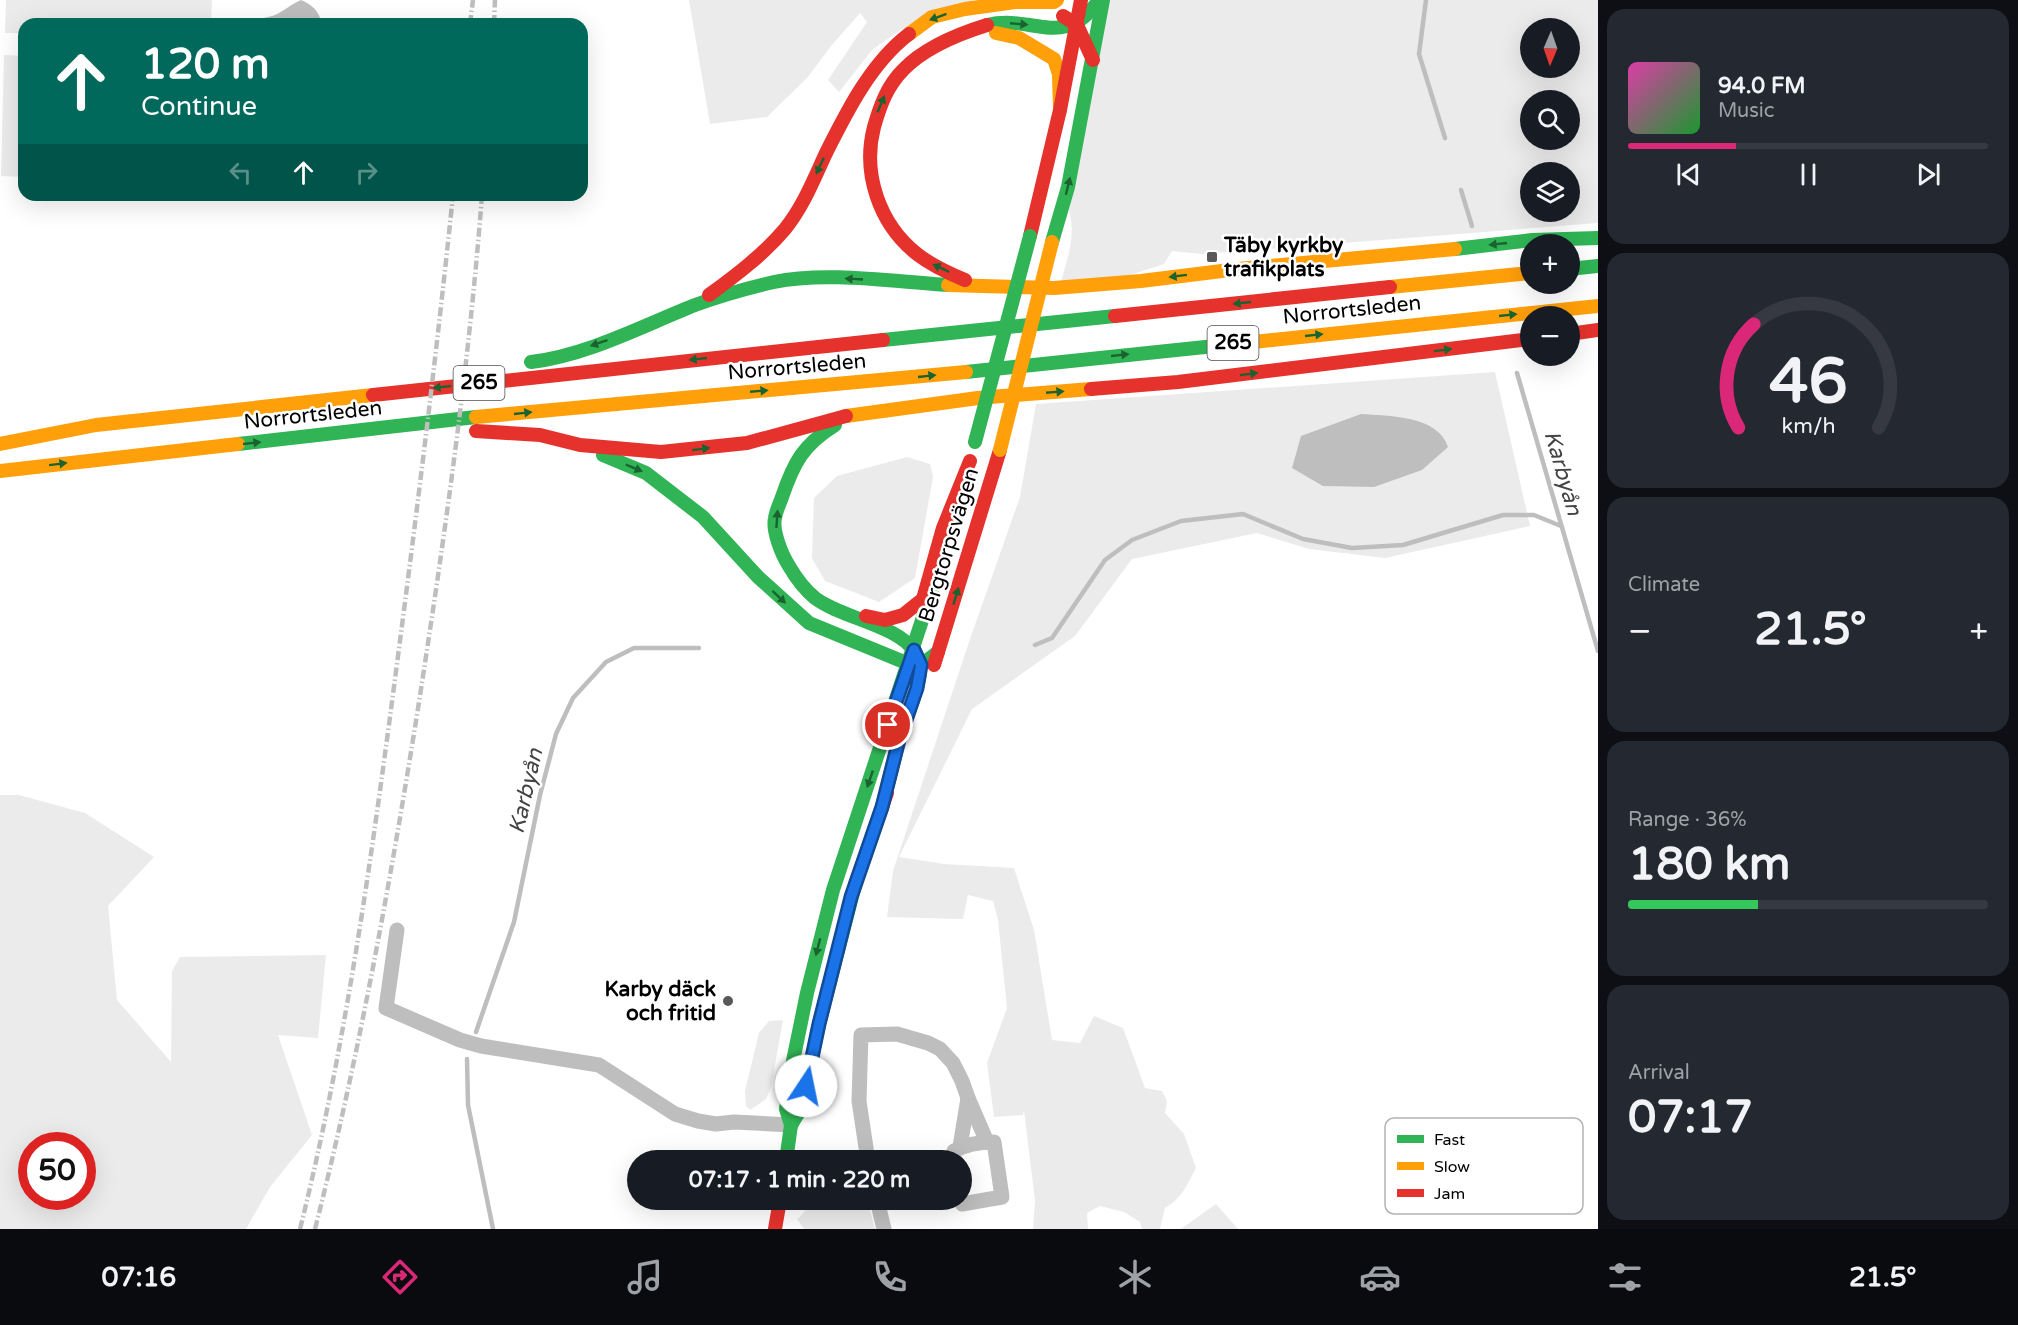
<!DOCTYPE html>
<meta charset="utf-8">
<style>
body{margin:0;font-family:"Varela Round",sans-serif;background:#242831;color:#f1f3f6;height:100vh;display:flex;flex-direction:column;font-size:22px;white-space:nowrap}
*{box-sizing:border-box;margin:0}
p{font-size:20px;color:#9ea1a6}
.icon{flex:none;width:33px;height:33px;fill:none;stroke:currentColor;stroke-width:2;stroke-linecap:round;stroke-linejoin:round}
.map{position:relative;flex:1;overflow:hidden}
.details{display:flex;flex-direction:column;gap:9px;padding:9px;background:#0d0f14;width:420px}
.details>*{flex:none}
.guide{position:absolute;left:18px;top:18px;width:570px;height:183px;border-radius:18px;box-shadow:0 6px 24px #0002;background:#00695c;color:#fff;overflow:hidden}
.needle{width:39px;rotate:182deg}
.tools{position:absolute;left:1520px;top:18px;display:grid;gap:12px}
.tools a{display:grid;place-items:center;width:60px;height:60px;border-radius:50%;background:#171b24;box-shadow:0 6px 24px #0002;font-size:30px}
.speed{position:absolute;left:18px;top:1132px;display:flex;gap:12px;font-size:30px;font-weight:700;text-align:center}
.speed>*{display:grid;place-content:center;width:78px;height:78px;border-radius:50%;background:#171b24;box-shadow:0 6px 24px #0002;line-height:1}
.speed .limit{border:9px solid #d22;background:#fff;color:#111}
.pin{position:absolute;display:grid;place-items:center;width:51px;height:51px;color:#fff;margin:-26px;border:3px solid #fff;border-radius:50%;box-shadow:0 2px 6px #0007}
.me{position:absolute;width:66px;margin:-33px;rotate:11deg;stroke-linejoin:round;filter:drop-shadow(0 0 4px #0008)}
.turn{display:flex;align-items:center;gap:21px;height:126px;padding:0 24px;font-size:27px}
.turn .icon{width:78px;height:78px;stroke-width:2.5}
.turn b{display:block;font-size:42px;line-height:51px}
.lanes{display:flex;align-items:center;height:57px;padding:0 24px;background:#0003;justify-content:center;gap:30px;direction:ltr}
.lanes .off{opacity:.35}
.big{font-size:45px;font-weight:800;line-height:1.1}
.details .tile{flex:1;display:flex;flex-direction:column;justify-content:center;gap:9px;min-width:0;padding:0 21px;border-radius:18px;background:#242831}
.details .dial{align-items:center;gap:0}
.dial svg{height:156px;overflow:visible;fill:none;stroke:#363941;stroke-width:7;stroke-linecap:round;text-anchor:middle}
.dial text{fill:#f1f3f6;stroke:none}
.song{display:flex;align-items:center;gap:18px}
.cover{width:72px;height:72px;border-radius:9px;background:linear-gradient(135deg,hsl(320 70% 55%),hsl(130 70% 35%))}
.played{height:6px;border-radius:3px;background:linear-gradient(90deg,#db2777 30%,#363941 30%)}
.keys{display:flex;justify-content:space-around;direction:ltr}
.heat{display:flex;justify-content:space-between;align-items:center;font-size:33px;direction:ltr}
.charge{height:9px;border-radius:4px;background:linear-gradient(90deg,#34c759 36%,#363941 0)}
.trip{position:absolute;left:627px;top:1150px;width:345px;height:60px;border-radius:30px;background:#171b24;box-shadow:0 6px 24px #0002;font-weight:800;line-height:60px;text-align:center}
.dock{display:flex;height:96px;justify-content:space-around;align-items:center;background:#090b0e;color:#9ea1a6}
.dock .icon{width:42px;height:42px}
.dock .on{color:#db2777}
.dock b{font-size:27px;color:#f1f3f6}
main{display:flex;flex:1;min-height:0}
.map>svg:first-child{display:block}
.green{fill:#ebebeb;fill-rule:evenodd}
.water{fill:#bebebe}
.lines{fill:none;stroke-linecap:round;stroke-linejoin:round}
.stream{stroke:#bebebe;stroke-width:4.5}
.street{stroke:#bebebe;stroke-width:15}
.fast{stroke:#30b455;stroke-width:14}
.slow{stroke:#ff9f0a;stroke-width:14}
.jam{stroke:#e5322d;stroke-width:14}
.rail{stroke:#bebebe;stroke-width:4.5;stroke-dasharray:9 3 1.5 3;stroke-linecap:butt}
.fast-bridge{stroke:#30b455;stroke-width:14}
.slow-bridge{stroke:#ff9f0a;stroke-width:14}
.oneway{fill:#1a632f}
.route-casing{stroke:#114b97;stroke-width:15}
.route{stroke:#1a73e8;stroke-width:10}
.poi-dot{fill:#595959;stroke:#fff;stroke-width:2}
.labels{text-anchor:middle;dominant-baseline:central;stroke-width:5;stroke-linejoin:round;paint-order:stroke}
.shield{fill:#fff;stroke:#4c4c4c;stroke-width:1.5}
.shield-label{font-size:20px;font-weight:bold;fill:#000}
.poi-label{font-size:21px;font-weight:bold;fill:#000;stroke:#fff;text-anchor:start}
.street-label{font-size:21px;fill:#000;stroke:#fff}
.water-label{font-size:22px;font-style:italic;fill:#434343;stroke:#fff}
.key{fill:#fff;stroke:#b2b2b2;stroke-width:1.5}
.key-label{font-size:16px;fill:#000}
</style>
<main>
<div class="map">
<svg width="1598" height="1229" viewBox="0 0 1598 1229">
<rect width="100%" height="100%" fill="#fff"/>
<g class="green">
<path d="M6 0H212L211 24H24V33H5Z"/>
<path d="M689 0H974L900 30 872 50 839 92 828 80 867 22 860 13 831 46 808 77 767 117 710 124Z"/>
<path d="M1109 0H1598V223L1202 254 1172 251 1164 264 1127 276 1061 282C1068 257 1076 235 1069 210ZM1530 28H1569V68H1530ZM1530 100H1569V140H1530ZM1530 172H1569V212H1530Z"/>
<path d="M4 55 24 56V177L1 176Z"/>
<path d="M1495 372 1530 526 1385 558 1309 549 1257 533 1132 559 1075 636 972 709 899 857 944 864 1014 868 1034 930 1052 1040 1080 1043 1094 1016 1123 1028 1145 1088 1162 1091 1167 1101 1165 1113 1184 1134 1196 1168C1188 1183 1181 1200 1165 1208L1160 1229H1142L1140 1222 1124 1212 1100 1206 1087 1213 1088 1229H1033L1035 1201 1024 1110 1023 1115 994 1117 987 1063 1007 1008 998 920 993 901 968 895 963 919 887 917 893 871 970 639 1020 497 1036 404Z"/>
<path d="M907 457 930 464 933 477 915 578 879 602 825 581 812 558 814 498 837 476Z"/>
<path d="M0 795H19L85 813 154 857 108 906 117 1000 171 1062 172 971 180 957 326 955 318 1038 278 1035 312 1135 270 1187 246 1229H0ZM32 1146H82V1197H32Z"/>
<path d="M783 1020 771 1087 766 1099 750 1110 746 1106 745 1091 759 1033 769 1021Z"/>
<path d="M807 1200H867L875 1229H804L797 1219C804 1214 808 1208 807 1200Z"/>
<path d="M1216 1204 1238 1229H1181L1185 1226Z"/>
</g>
<g class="water">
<path d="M301 0C311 4 321 12 321 24H252L255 19C281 17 280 10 301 0Z"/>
<path d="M1361 414C1388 416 1438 415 1448 447L1422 470 1374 487 1323 486 1292 468 1301 436Z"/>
</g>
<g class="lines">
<g class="stream">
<path d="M1426 0 1419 54 1445 138"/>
<path d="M1461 190 1472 226"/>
<path d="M1517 373 1598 651"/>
<path d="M1035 645 1052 638 1105 560 1132 540 1181 521 1243 514 1303 539 1352 548 1403 545 1503 515H1534L1561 526"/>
<path d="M476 1032 514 922 540 795 556 734 573 698 606 662 634 648H699"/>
<path d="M467 1059 468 1105 493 1229"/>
</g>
<g class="street">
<path d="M397 930 386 1008 460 1040 481 1046 599 1065 675 1114 698 1121 716 1124 734 1122 791 1125"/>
<path d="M960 1147 968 1098"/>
<path d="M868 1161 859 1101 861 1035 897 1034 928 1043 940 1049 953 1063 962 1081 968 1098 987 1142"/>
<path d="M956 1161 952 1159 954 1151C966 1144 979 1142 994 1142L1002 1197 962 1204 961 1200"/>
<path d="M877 1200 884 1229"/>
</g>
<g class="fast">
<path d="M987 25C1034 14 1064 51 1099 0"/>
<path d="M1052 242 1068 187 1103 0"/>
<path d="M1455 249 1532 240 1598 238"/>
<path d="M1569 269 1598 266"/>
<path d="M883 340 1115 316"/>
<path d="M531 362C588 355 642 326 695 305 720 296 748 288 774 282 826 271 895 282 948 285"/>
<path d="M966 372 1253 342"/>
<path d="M835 425C803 445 794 462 782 497 780 503 776 511 775 518 772 531 782 555 789 566 796 578 804 589 815 598 841 618 898 625 915 652 926 670 916 690 910 709"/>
<path d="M238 444 476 417"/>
<path d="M603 455 646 473 703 517 758 577 809 623 909 664 921 665 938 652"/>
<path d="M791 1125 786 1109 793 1061 807 993 833 890 932 590"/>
<path d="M786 1161 791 1125 802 1107 819 1024 855 885"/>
</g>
<g class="slow">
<path d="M996 33 1019 38 1054 59 1059 74 1060 110"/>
<path d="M909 34 932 17 965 9 1015 2H1054L1057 0"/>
<path d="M948 285 1054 288 1141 281 1238 269 1455 249"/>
<path d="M1390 287 1530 273"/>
<path d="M1253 342 1598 306"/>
<path d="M846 416 978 398 1091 389"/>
<path d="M476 417 966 372"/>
<path d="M0 444 96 425 373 395"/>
<path d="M0 471 238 444"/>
</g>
<g class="jam">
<path d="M1063 16 1077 25 1093 60"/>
<path d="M1030 236 1060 110 1081 0"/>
<path d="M965 280C948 273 931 265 917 254 879 224 862 173 874 127 880 106 887 86 903 70 924 48 958 34 987 25"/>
<path d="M709 295C735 276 764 254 785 229 803 207 814 179 826 153 847 111 871 63 909 34"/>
<path d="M1115 316 1390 287"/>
<path d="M1569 334 1598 330"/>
<path d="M1091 389 1178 382 1530 339"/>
<path d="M373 395 883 340"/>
<path d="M476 431 540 435 580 445 661 452 747 443 846 416"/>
<path d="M866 616 885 620 903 615 923 599 943 528 970 461"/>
<path d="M934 665 1000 450"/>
<path d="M882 808 899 740 910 709"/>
<path d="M855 885 887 793"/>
<path d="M775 1229 780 1200"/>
</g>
<g class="rail">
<path d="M470 24 473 0"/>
<path d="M494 24 495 0"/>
<path d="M300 1229C342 1061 367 889 390 717 413 543 435 369 453 195"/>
<path d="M315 1229C359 1056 391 879 419 702 445 534 469 365 482 195"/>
</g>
<path class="fast-bridge" d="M975 442 1030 236"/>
<path class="slow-bridge" d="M1000 450 1052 242"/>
</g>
<defs><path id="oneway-solid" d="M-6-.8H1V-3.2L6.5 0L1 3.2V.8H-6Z" transform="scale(1.5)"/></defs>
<g class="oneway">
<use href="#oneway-solid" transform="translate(938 17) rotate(160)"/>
<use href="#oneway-solid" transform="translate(1019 24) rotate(5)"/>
<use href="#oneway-solid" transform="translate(881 104) rotate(-67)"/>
<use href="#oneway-solid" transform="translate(820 166) rotate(115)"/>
<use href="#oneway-solid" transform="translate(1068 186) rotate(-76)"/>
<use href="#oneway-solid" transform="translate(1498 244) rotate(174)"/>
<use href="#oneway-solid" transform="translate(941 268) rotate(-155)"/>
<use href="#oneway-solid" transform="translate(1178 276) rotate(173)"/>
<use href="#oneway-solid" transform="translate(854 279) rotate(-177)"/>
<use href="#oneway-solid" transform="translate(1242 303) rotate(174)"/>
<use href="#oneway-solid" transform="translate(1508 315) rotate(-6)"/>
<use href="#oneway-solid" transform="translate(1314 335) rotate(-6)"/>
<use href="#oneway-solid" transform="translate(599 343) rotate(161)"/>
<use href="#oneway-solid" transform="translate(1443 350) rotate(-7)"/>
<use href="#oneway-solid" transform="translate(1120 355) rotate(-6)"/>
<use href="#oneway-solid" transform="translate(698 359) rotate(174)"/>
<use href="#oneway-solid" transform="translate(1249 374) rotate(-7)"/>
<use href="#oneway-solid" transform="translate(927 376) rotate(-6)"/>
<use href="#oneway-solid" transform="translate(442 387) rotate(174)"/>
<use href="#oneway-solid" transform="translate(759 391) rotate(-5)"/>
<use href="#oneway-solid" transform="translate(1055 392) rotate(-5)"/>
<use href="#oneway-solid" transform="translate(523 413) rotate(-6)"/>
<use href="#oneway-solid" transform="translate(252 443) rotate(-6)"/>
<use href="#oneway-solid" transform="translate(701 449) rotate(-7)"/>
<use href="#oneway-solid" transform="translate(58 464) rotate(-7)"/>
<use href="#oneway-solid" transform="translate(634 468) rotate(23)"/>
<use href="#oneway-solid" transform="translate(777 519) rotate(-86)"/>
<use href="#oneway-solid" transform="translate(956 596) rotate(-73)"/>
<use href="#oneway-solid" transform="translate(779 597) rotate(43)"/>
<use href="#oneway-solid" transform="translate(870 779) rotate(109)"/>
<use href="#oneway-solid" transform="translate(818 947) rotate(104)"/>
</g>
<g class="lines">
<g class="route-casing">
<path id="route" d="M806 1086 819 1024 851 897 882 807 899 740 917 688 921 665 914 650 888 725"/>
</g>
<use href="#route" class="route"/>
</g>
<g class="poi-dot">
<rect x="1206" y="251" width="12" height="12" rx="3"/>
<circle cx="728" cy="1001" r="6"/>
</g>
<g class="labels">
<g class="shield">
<rect x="1207.5" y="326" width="51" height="34" rx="4.5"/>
<rect x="453.5" y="366" width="51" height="34" rx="4.5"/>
</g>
<g class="shield-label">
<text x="1233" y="343">265</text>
<text x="479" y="383">265</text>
</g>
<g class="poi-label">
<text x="1224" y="245">Täby kyrkby<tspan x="1224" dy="24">trafikplats</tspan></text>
<text x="716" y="989" text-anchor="end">Karby däck<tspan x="716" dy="24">och fritid</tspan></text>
</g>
<g class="street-label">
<text transform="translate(1352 310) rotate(-6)">Norrortsleden</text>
<text transform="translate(797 367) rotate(-5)">Norrortsleden</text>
<text transform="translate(313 415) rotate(-6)">Norrortsleden</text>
<text transform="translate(949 545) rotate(-73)">Bergtorpsvägen</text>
</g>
<g class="water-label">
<text transform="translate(1563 473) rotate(74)">Karbyån</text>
<text transform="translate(526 791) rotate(-77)">Karbyån</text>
</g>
</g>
<rect x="1385" y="1118" width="198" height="96" rx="9" class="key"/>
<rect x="1397" y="1135" width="27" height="8" fill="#30b455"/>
<rect x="1397" y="1162" width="27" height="8" fill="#ff9f0a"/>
<rect x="1397" y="1189" width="27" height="8" fill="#e5322d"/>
<g class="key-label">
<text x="1434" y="1145">Fast</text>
<text x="1434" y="1172">Slow</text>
<text x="1434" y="1199">Jam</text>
</g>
</svg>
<div class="tools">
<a><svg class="needle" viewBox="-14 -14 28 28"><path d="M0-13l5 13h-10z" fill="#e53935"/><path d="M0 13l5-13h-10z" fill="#9ea1a6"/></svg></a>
<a><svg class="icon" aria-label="search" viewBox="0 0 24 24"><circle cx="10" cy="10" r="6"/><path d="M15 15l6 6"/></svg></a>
<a><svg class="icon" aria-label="layers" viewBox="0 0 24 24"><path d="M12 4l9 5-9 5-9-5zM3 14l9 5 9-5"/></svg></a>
<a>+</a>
<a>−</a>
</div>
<div class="speed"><div class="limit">50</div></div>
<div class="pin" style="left:888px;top:725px;background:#d93025"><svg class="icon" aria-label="arrive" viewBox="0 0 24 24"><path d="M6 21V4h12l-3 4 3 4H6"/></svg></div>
<svg class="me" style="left:806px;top:1086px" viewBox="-20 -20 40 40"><circle r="19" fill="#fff"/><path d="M0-13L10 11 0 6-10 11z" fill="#1a73e8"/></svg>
<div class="trip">07:17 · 1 min · 220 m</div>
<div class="guide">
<div class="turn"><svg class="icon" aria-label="ahead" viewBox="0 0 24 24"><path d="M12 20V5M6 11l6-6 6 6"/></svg><div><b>120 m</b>Continue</div></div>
<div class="lanes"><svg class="icon off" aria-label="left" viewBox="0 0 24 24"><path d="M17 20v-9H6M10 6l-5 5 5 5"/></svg><svg class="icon" aria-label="ahead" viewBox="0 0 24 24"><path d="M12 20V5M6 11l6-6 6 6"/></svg><svg class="icon off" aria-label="right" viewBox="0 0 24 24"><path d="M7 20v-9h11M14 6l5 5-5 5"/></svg></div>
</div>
</div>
<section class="details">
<div class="tile">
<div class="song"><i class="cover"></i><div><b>94.0 FM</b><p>Music</p></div></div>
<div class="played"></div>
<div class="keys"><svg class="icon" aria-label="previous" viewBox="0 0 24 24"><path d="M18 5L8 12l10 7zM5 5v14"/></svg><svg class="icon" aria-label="pause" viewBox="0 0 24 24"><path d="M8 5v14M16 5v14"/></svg><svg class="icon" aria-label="next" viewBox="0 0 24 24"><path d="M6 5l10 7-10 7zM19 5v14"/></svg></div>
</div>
<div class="tile dial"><svg viewBox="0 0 100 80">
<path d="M14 69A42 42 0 1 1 86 69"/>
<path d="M14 69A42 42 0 0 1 22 16" stroke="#db2777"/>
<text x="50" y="56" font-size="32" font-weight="700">46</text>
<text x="50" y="72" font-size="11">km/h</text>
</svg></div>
<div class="tile"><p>Climate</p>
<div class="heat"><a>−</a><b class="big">21.5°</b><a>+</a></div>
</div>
<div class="tile"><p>Range · 36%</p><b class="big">180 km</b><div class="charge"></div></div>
<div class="tile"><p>Arrival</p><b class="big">07:17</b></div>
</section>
</main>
<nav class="dock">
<b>07:16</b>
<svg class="icon on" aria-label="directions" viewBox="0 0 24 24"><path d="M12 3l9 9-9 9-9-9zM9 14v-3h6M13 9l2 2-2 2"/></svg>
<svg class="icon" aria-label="music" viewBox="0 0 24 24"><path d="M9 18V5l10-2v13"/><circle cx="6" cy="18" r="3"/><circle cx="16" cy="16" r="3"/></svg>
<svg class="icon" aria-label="phone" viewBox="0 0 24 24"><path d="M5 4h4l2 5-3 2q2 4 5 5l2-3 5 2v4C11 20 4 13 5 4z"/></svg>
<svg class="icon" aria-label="climate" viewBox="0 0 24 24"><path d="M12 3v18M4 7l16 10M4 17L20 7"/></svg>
<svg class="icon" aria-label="car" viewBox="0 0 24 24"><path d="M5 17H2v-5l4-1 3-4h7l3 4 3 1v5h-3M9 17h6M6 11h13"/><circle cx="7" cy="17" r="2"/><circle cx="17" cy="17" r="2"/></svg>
<svg class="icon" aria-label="filters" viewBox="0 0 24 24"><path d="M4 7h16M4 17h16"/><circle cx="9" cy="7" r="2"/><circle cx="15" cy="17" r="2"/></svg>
<b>21.5°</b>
</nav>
